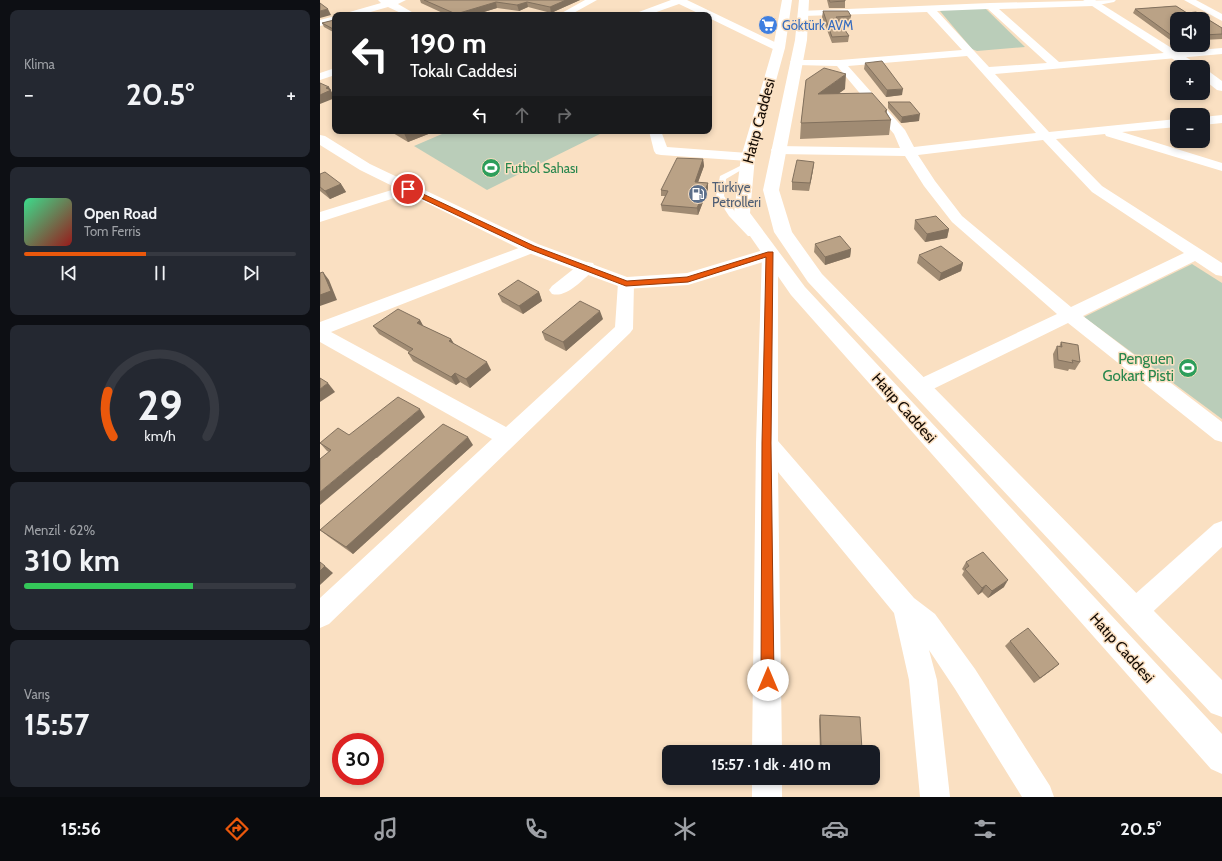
<!DOCTYPE html>
<html lang="tr">
<meta charset="utf-8">
<style>
body{margin:0;font-family:Cabin,sans-serif;background:#242831;color:#f1f3f6;height:100vh;display:flex;flex-direction:column;font-size:15px;white-space:nowrap}
*{box-sizing:border-box;margin:0}
p{font-size:13px;color:#9ea1a6}
.icon{flex:none;width:22px;height:22px;fill:none;stroke:currentColor;stroke-width:2;stroke-linecap:round;stroke-linejoin:round}
.map{position:relative;flex:1;overflow:hidden}
.details{display:flex;flex-direction:column;gap:10px;padding:10px;background:#0d0f14;width:320px}
.details>*{flex:none}
.banner{position:absolute;left:12px;top:12px;width:380px;height:122px;border-radius:8px;box-shadow:0 2px 6px #0003;background:#202124;color:#fff;overflow:hidden}
.fabs{position:absolute;left:850px;top:12px;display:grid;gap:8px}
.fabs a{display:grid;place-items:center;width:40px;height:40px;border-radius:8px;background:#171b24;box-shadow:0 2px 6px #0003;font-size:20px}
.speed{position:absolute;left:12px;top:733px;display:flex;gap:8px;font-size:20px;font-weight:700;text-align:center}
.speed>*{display:grid;place-content:center;width:52px;height:52px;border-radius:50%;background:#171b24;box-shadow:0 2px 6px #0003;line-height:1}
.speed .limit{border:6px solid #d22;background:#fff;color:#111}
.pin{position:absolute;display:grid;place-items:center;width:34px;height:34px;color:#fff;margin:-17px;border:2px solid #fff;border-radius:50%;box-shadow:0 1px 4px #0007}
.me{position:absolute;width:44px;margin:-22px;rotate:0deg;stroke-linejoin:round;filter:drop-shadow(0 0 3px #0008)}
.turn{display:flex;align-items:center;gap:14px;height:84px;padding:0 12px;font-size:18px}
.turn .icon{width:52px;height:52px;stroke-width:2.5}
.turn b{display:block;font-size:28px;line-height:34px}
.lanes{display:flex;align-items:center;height:38px;padding:0 12px;background:#0003;justify-content:center;gap:20px;direction:ltr}
.lanes .off{opacity:.35}
.big{font-size:30px;font-weight:700;line-height:1.1}
.details .card{flex:1;display:flex;flex-direction:column;justify-content:center;gap:6px;min-width:0;padding:0 14px;border-radius:8px;background:#242831}
.details .dial{align-items:center;gap:0}
.dial svg{height:104px;overflow:visible;fill:none;stroke:#363941;stroke-width:7;stroke-linecap:round;text-anchor:middle}
.dial text{fill:#f1f3f6;stroke:none}
.song{display:flex;align-items:center;gap:12px}
.cover{width:48px;height:48px;border-radius:6px;background:linear-gradient(135deg,hsl(150 70% 55%),hsl(0 70% 35%))}
.played{height:4px;border-radius:2px;background:linear-gradient(90deg,#ea580c 45%,#363941 45%)}
.keys{display:flex;justify-content:space-around;direction:ltr}
.heat{display:flex;justify-content:space-between;align-items:center;font-size:22px;direction:ltr}
.charge{height:6px;border-radius:3px;background:linear-gradient(90deg,#34c759 62%,#363941 0)}
.trip{position:absolute;left:342px;top:745px;width:218px;height:40px;border-radius:8px;background:#171b24;box-shadow:0 2px 6px #0003;font-weight:700;line-height:40px;text-align:center}
.dock{display:flex;height:64px;justify-content:space-around;align-items:center;background:#090b0e;color:#9ea1a6}
.dock .icon{width:28px;height:28px}
.dock .on{color:#ea580c}
.dock b{font-size:18px;color:#f1f3f6}
main{display:flex;flex:1;min-height:0}
.map>svg:first-child{display:block}
.green{fill:#bacdb9}
.lines{fill:none;stroke-linecap:round;stroke-linejoin:round}
.service{fill:#fff;fill-rule:evenodd}
.minor{fill:#fff;fill-rule:evenodd}
.tertiary{fill:#fff;fill-rule:evenodd}
.secondary{fill:#fff;fill-rule:evenodd}
.wall{fill:#a08b73}
.shaded-wall{fill:#82715e}
.building{fill:#baa286;stroke:#82715e}
.route{fill:#ea580c;stroke:#983908}
.labels{text-anchor:middle;dominant-baseline:central;stroke-width:3;stroke-linejoin:round;paint-order:stroke}
.far-shop-label{font-size:13px;fill:#366cbe;stroke:#fae0c2;text-anchor:start}
.far-leisure-label{font-size:13px;fill:#27864d;stroke:#fae0c2;text-anchor:start}
.far-service-label{font-size:13px;fill:#4e5e75;stroke:#fae0c2;text-anchor:start}
.street-label{font-size:15px;fill:#130a03;stroke:#fae0c2}
.leisure-label{font-size:15px;fill:#27864d;stroke:#fae0c2;text-anchor:end}
</style>
<main>
<section class="details">
<div class="card"><p>Klima</p>
<div class="heat"><a>−</a><b class="big">20.5°</b><a>+</a></div>
</div>
<div class="card">
<div class="song"><i class="cover"></i><div><b>Open Road</b><p>Tom Ferris</p></div></div>
<div class="played"></div>
<div class="keys"><svg class="icon" aria-label="previous" viewBox="0 0 24 24"><path d="M18 5L8 12l10 7zM5 5v14"/></svg><svg class="icon" aria-label="pause" viewBox="0 0 24 24"><path d="M8 5v14M16 5v14"/></svg><svg class="icon" aria-label="next" viewBox="0 0 24 24"><path d="M6 5l10 7-10 7zM19 5v14"/></svg></div>
</div>
<div class="card dial"><svg viewBox="0 0 100 80">
<path d="M14 69A42 42 0 1 1 86 69"/>
<path d="M14 69A42 42 0 0 1 10 34" stroke="#ea580c"/>
<text x="50" y="56" font-size="32" font-weight="700">29</text>
<text x="50" y="72" font-size="11">km/h</text>
</svg></div>
<div class="card"><p>Menzil · 62%</p><b class="big">310 km</b><div class="charge"></div></div>
<div class="card"><p>Varış</p><b class="big">15:57</b></div>
</section>
<div class="map">
<svg width="902" height="797" viewBox="0 0 902 797">
<rect width="100%" height="100%" fill="#fae0c2"/>
<g class="green">
<path d="M661 8 666 9 705 47 657 51 652 49 620 11 624 9Z"/>
<path d="M129 131H286L167 190 94 146Z"/>
<path d="M872 264 902 283V419L764 317Z"/>
</g>
<g class="lines">
<path class="service" d="M426 163 429 165 428 166 406 179 404 196 415 212 435 234 431 236H428L409 216 396 196 400 176Z"/>
<g class="minor">
<path d="M58 0H86L78 4 97 15H85L68 7 40 15H24L26 13 61 3Z"/>
<path d="M265 0H277L250 15H238Z"/>
<path d="M351 0H367L463 46 464 48 463 50H455L389 18V15H382L359 4 328 15H314L316 13Z"/>
<path d="M796 0 794 2 773 6 679 9 739 62 902 48V54L675 74 729 132 857 119V127L802 132 902 163V171L786 136 785 134 736 139 782 186 902 263V276L896 275 875 261 763 316 902 422V442L895 440 748 323 607 392 600 394 593 392 590 387 593 382 737 314 632 222 604 186 585 156 458 154 453 153 451 150 453 147 458 146 580 148 574 134 517 66 476 65 470 62 472 60H520L642 50 607 12 483 16 478 13 480 11 670 3ZM668 9 727 63 669 67 617 11ZM647 56 716 133 594 147 585 130 528 66ZM723 140 772 192 864 253 751 307 642 216 615 181 598 155Z"/>
<path d="M864 0H876L902 14V21Z"/>
<path d="M15 16V22L0 26V20Z"/>
<path d="M15 68V75L0 80V73Z"/>
<path d="M902 115V123L883 125V117Z"/>
<path d="M329 131H341L347 147 428 153 433 154 435 157 433 160 428 161 341 155 336 154 334 151Z"/>
<path d="M88 185 93 186 95 189 93 192 0 222V212Z"/>
<path d="M212 243 218 245 220 248 218 251 11 332 186 427 295 327 298 283 300 279 306 278 312 279 314 283 313 329 310 333 9 624 0 628V598L172 439 0 342V322Z"/>
<path d="M450 249 456 250 458 254V441L594 598 615 614 655 669 730 786 734 797H702L635 689 609 650 617 680 630 797H600L589 680 574 613 458 472 462 752H432L436 443 442 254 444 250Z"/>
<path d="M267 262 273 263 275 267 273 271C262 280 247 298 232 294L229 290 232 286 261 263Z"/>
<path d="M902 521V547L823 621 814 625 805 621 801 612 805 603 894 524Z"/>
<rect x="432" y="778" width="30" height="19"/>
</g>
<g class="tertiary">
<path d="M763 0H775L877 64 879 67H865Z"/>
<path d="M883 69 887 70 902 81V91L897 90 883 79Z"/>
<path d="M0 135 5 136 50 164 218 244 307 277 367 273 450 248 456 250 459 254 456 258 368 285 306 289 206 252 40 170 0 145Z"/>
</g>
<g class="secondary">
<path d="M462 0H472L465 48 435 157 430 213 485 287 902 734V774L891 769 471 295 414 213 421 157 453 48Z"/>
<path d="M479 0H489L487 40 459 190 472 232 502 274 902 680V717L891 713 488 282 454 232 443 190 475 40Z"/>
</g>
</g>
<g class="wall">
<path d="M100 0H260L231 13 208 7 199 11 177 8 154 15H127L101 3Z"/>
<path d="M507 0H525V8H509Z"/>
<path d="M856 6 867 13 876 12 902 28V39L883 40V19H857V42H853L813 13 815 9Z"/>
<path d="M503 11 531 16 530 22H520L529 36 528 42 512 43 502 17Z"/>
<path d="M15 16V33L4 27 2 23 14 20Z"/>
<path d="M545 63 582 95 566 97 544 69Z"/>
<path d="M486 80 525 89 518 94 567 110V113L571 120 569 135 480 139 481 123Z"/>
<path d="M568 102 599 121 581 123 568 108Z"/>
<path d="M72 131H116L88 142 73 133Z"/>
<path d="M383 159 384 166 378 182 388 183V189L378 215 342 211 341 205 345 196H341V190Z"/>
<path d="M494 162 493 170 489 191 472 190V182Z"/>
<path d="M0 174 21 184 26 192 10 199 0 191Z"/>
<path d="M595 220 629 229 627 238 605 242 594 229Z"/>
<path d="M495 244 531 249 530 257 505 265 494 252Z"/>
<path d="M599 255 643 263 641 271 619 281 597 263Z"/>
<path d="M219 292 222 301 203 314 182 302 178 294Z"/>
<path d="M283 319 246 351 225 340 222 332Z"/>
<path d="M100 320 103 326 131 339 134 344 171 370 150 388 140 382 136 385 93 361 88 353 89 352 59 334 53 326Z"/>
<path d="M741 342 760 362 755 370 749 369 748 371 734 368 733 354 737 346 739 347Z"/>
<path d="M105 417 57 458 9 452 7 451 0 443 29 435Z"/>
<path d="M153 445 33 554 9 537 0 530Z"/>
<path d="M646 562 684 587 668 598 662 592 658 595 642 575 644 571 642 569Z"/>
<path d="M690 641 739 664 733 669 714 683 685 646Z"/>
<path d="M500 715 542 750 541 752H500L499 720Z"/>
</g>
<g class="shaded-wall">
<path d="M246 0H260L231 13 230 7Z"/>
<path d="M176 2 177 8 154 15H136V14Z"/>
<path d="M207 2 208 7 199 11 197 5Z"/>
<path d="M8 9 11 15 0 18V11Z"/>
<path d="M857 37V42H853L855 38Z"/>
<path d="M526 74 525 89 497 109 498 94Z"/>
<path d="M9 87 15 98 0 104V95L6 88Z"/>
<path d="M583 89 582 95 566 97 567 90Z"/>
<path d="M600 114 599 121 581 123 582 117Z"/>
<path d="M83 131H116L88 142Z"/>
<path d="M383 159 384 166 376 188 375 182Z"/>
<path d="M494 162 493 170 489 191 490 183Z"/>
<path d="M388 183V189L378 215 377 208Z"/>
<path d="M21 184 26 192 10 199 5 191Z"/>
<path d="M629 229 627 238 605 242 607 234Z"/>
<path d="M531 249 530 257 505 265V257Z"/>
<path d="M643 263 641 271 619 281 621 273Z"/>
<path d="M3 272 9 280 17 300 0 306V295Z"/>
<path d="M219 292 222 301 203 314 199 306Z"/>
<path d="M280 311 283 319 246 351 243 342Z"/>
<path d="M100 320 105 329 97 323Z"/>
<path d="M131 339 136 347 129 341Z"/>
<path d="M167 362 171 370 150 388 146 379Z"/>
<path d="M135 373 140 382 136 385 131 377Z"/>
<path d="M8 383 15 392 0 402V389Z"/>
<path d="M100 409 105 417 0 505V492Z"/>
<path d="M148 437 153 445 33 554 26 547Z"/>
<path d="M5 566 13 573 0 585V571Z"/>
<path d="M688 580 684 587 668 598 672 591Z"/>
<path d="M666 585 662 592 658 595 662 588Z"/>
<path d="M739 664 733 669 714 683 720 678Z"/>
</g>
<g class="building">
<path d="M104 0H246L230 7 207 2 197 5 176 2 136 14Z"/>
<path d="M509 0H525V1L510 2Z"/>
<path d="M0 3 8 9 0 11Z"/>
<path d="M856 6 867 13 876 12 902 28V34L883 35V19H857V37L855 38 815 9Z"/>
<path d="M503 11H528L531 16 516 17 529 36 512 37Z"/>
<path d="M15 16V30L2 23 14 20Z"/>
<path d="M562 61 583 89 567 90 545 63Z"/>
<path d="M504 68 526 74 498 94 552 93 567 110 565 111 571 120 481 123 486 80Z"/>
<path d="M0 83 9 87 6 88 11 90 0 95Z"/>
<path d="M568 102H590L600 114 582 117Z"/>
<path d="M357 158 383 159 375 182 388 183 377 208 341 205 348 191 341 190Z"/>
<path d="M477 160 494 162 490 183 472 182Z"/>
<path d="M5 172 21 184 5 191 0 187V174Z"/>
<path d="M616 216 629 229 607 234 595 220Z"/>
<path d="M520 236 531 249 505 257 495 244Z"/>
<path d="M621 246 643 263 621 273 599 255Z"/>
<path d="M3 272 11 291 0 295V273Z"/>
<path d="M198 280 219 292 199 306 178 294Z"/>
<path d="M260 301 280 311 243 342 222 332Z"/>
<path d="M78 309 100 320 97 323 131 339 129 341 167 362 146 379 135 373 131 377 88 353 93 349 53 326Z"/>
<path d="M741 342 758 345 760 362 752 360 753 363 738 360 737 346 742 347Z"/>
<path d="M0 378 8 383 0 389Z"/>
<path d="M78 397 100 409 0 492V459L11 450 0 443 18 428 29 435Z"/>
<path d="M123 424 148 437 26 547 0 530Z"/>
<path d="M663 552 688 580 672 591 666 585 662 588 645 569 649 566 646 562Z"/>
<path d="M0 562 5 566 0 571Z"/>
<path d="M708 628 739 664 720 678 690 641Z"/>
<path d="M500 715 540 717 542 750 501 748Z"/>
</g>
<path class="route" d="M88 187 214 246 307 281 367 277 448 252H453L451 443 454 680 452 685 448 686 443 685 441 680 442 443 446 257 368 282 306 286 209 249 86 191V188Z"/>
<defs>
<g id="supermarket-disc" transform="scale(1)"><circle r="9.5" fill="#3f7fe0" stroke="#fae0c2"/><path d="M-6-5.5h2.5l.6 2H6L4.5 2H-2.5L-4.4-4H-6ZM-1.5 3.2a1.3 1.3 0 1 0 .1 0ZM3 3.2a1.3 1.3 0 1 0 .1 0Z" fill="#fff"/></g>
<g id="stadium-disc" transform="scale(1)"><circle r="9.5" fill="#2e9e5b" stroke="#fae0c2"/><path d="M0-5a6.5 5 0 1 0 0 10a6.5 5 0 1 0 0-10ZM-3.5-1.8h7v3.6h-7Z" fill="#fff"/></g>
<g id="fuel-disc" transform="scale(1)"><circle r="9.5" fill="#5c6f8a" stroke="#fae0c2"/><path d="M-5.5-6h7V0h2V4h1.3V-2.5L3-4.5l.8-.8L6-3V5H2.5V1h-1V6h-7ZM-4.2-4.7v3.2H.2V-4.7Z" fill="#fff"/></g>
</defs>
<g fill-rule="evenodd">
<use href="#supermarket-disc" x="448" y="25"/>
<use href="#stadium-disc" x="171" y="168"/>
<use href="#fuel-disc" x="378" y="194"/>
<use href="#stadium-disc" x="868" y="368"/>
</g>
<g class="labels">
<g class="far-shop-label">
<text x="462" y="25">Göktürk AVM</text>
</g>
<g class="far-leisure-label">
<text x="185" y="168">Futbol Sahası</text>
</g>
<g class="far-service-label">
<text x="392" y="187">Türkiye<tspan x="392" dy="15">Petrolleri</tspan></text>
</g>
<g class="street-label">
<text transform="translate(439 121) rotate(-75)">Hatıp Caddesi</text>
<text transform="translate(584 408) rotate(48)">Hatıp Caddesi</text>
<text transform="translate(802 648) rotate(48)">Hatıp Caddesi</text>
</g>
<g class="leisure-label">
<text x="854" y="359">Penguen<tspan x="854" dy="17">Gokart Pisti</tspan></text>
</g>
</g>
</svg>
<div class="fabs">
<a><svg class="icon" aria-label="sound" viewBox="0 0 24 24"><path d="M4 9h4l5-4v14l-5-4H4zM17 9q2 3 0 6"/></svg></a>
<a>+</a>
<a>−</a>
</div>
<div class="speed"><div class="limit">30</div></div>
<div class="pin" style="left:88px;top:189px;background:#d93025"><svg class="icon" aria-label="arrive" viewBox="0 0 24 24"><path d="M6 21V4h12l-3 4 3 4H6"/></svg></div>
<svg class="me" style="left:448px;top:680px" viewBox="-20 -20 40 40"><circle r="19" fill="#fff"/><path d="M0-13L10 11 0 6-10 11z" fill="#ea580c"/></svg>
<div class="trip">15:57 · 1 dk · 410 m</div>
<div class="banner">
<div class="turn"><svg class="icon" aria-label="left" viewBox="0 0 24 24"><path d="M17 20v-9H6M10 6l-5 5 5 5"/></svg><div><b>190 m</b>Tokalı Caddesi</div></div>
<div class="lanes"><svg class="icon" aria-label="left" viewBox="0 0 24 24"><path d="M17 20v-9H6M10 6l-5 5 5 5"/></svg><svg class="icon off" aria-label="ahead" viewBox="0 0 24 24"><path d="M12 20V5M6 11l6-6 6 6"/></svg><svg class="icon off" aria-label="right" viewBox="0 0 24 24"><path d="M7 20v-9h11M14 6l5 5-5 5"/></svg></div>
</div>
</div>
</main>
<nav class="dock">
<b>15:56</b>
<svg class="icon on" aria-label="directions" viewBox="0 0 24 24"><path d="M12 3l9 9-9 9-9-9zM9 14v-3h6M13 9l2 2-2 2"/></svg>
<svg class="icon" aria-label="music" viewBox="0 0 24 24"><path d="M9 18V5l10-2v13"/><circle cx="6" cy="18" r="3"/><circle cx="16" cy="16" r="3"/></svg>
<svg class="icon" aria-label="phone" viewBox="0 0 24 24"><path d="M5 4h4l2 5-3 2q2 4 5 5l2-3 5 2v4C11 20 4 13 5 4z"/></svg>
<svg class="icon" aria-label="climate" viewBox="0 0 24 24"><path d="M12 3v18M4 7l16 10M4 17L20 7"/></svg>
<svg class="icon" aria-label="car" viewBox="0 0 24 24"><path d="M5 17H2v-5l4-1 3-4h7l3 4 3 1v5h-3M9 17h6M6 11h13"/><circle cx="7" cy="17" r="2"/><circle cx="17" cy="17" r="2"/></svg>
<svg class="icon" aria-label="filters" viewBox="0 0 24 24"><path d="M4 7h16M4 17h16"/><circle cx="9" cy="7" r="2"/><circle cx="15" cy="17" r="2"/></svg>
<b>20.5°</b>
</nav>
